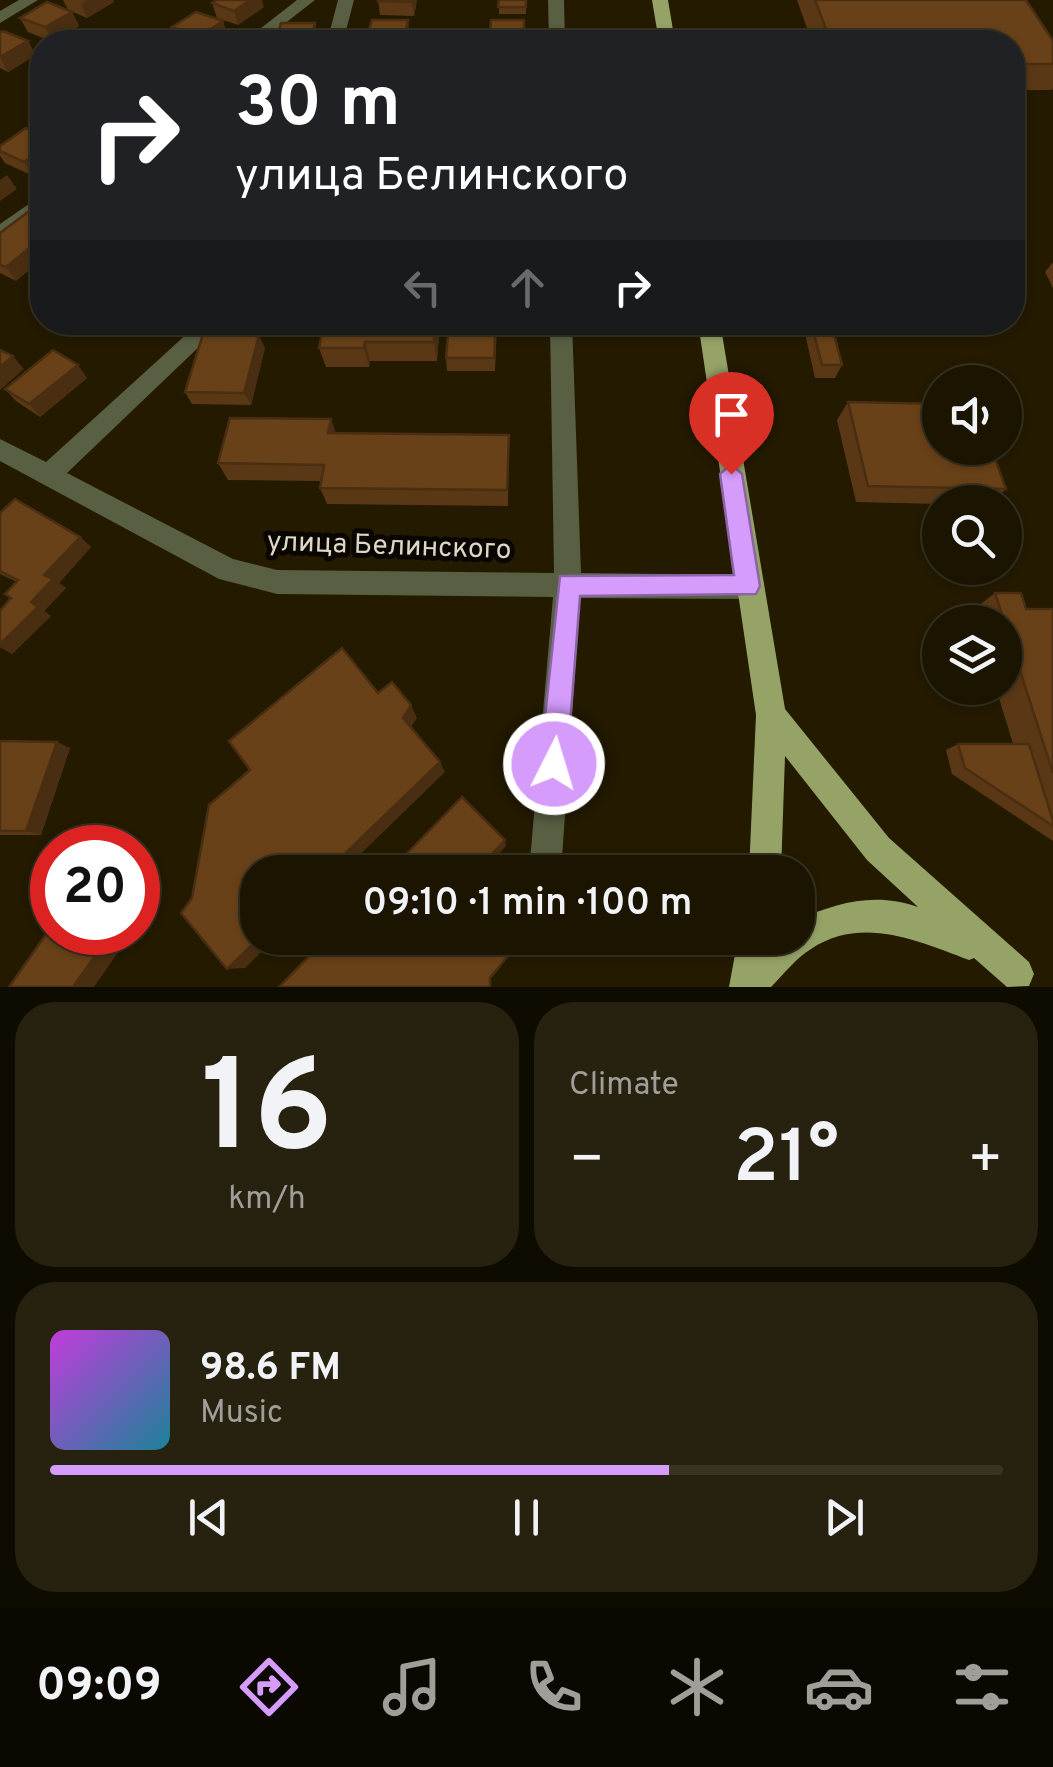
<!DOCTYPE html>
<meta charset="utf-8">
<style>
body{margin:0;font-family:Overpass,sans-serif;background:#27210f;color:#f1f3f6;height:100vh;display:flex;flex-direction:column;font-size:38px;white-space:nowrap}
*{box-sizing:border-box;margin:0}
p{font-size:32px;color:#9f9e99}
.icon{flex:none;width:55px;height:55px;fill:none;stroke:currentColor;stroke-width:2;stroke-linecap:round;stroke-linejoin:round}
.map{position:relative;height:987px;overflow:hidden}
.details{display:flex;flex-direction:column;gap:15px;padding:15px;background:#0e0b00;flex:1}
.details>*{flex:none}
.top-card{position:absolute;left:30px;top:30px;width:995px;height:305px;border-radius:40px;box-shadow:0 2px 8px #0004,0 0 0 2px #383322;background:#202124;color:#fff;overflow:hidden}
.buttons{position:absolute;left:922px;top:365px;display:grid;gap:20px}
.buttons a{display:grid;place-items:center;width:100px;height:100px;border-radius:50%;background:#1a1400;box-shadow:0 2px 8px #0004,0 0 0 2px #383322;font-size:50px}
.speed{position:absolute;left:30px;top:825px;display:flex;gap:20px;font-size:50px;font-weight:700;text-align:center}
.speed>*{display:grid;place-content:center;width:130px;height:130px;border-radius:50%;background:#1a1400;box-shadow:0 2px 8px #0004,0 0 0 2px #383322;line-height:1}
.speed .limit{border:15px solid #d22;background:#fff;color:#111}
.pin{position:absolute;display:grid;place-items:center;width:85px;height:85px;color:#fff;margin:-102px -42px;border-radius:50% 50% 50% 0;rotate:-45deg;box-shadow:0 0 10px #0007}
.pin .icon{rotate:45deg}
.me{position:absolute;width:110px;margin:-55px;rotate:5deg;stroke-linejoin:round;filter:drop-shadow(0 0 8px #0008)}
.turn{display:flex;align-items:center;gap:35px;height:210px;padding:0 40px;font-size:45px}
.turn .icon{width:130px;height:130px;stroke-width:2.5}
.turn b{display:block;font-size:70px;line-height:85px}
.lanes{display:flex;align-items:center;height:95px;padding:0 40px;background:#0003;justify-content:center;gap:50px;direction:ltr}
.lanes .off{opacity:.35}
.big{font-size:75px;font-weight:600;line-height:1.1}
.details .tile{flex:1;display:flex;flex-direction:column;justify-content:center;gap:15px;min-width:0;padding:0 35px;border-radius:40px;background:#27210f}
.details .dial{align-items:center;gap:0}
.dial b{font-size:130px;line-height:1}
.song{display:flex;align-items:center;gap:30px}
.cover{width:120px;height:120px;border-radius:15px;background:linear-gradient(135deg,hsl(290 70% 55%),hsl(190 70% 35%))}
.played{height:10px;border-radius:5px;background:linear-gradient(90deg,#d59cfb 65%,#383322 65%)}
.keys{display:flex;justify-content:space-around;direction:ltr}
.heat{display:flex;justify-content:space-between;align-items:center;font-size:55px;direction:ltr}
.details .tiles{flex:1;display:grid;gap:15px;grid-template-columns:1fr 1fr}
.tile:last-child{grid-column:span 2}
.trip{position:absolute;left:240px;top:855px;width:575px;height:100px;border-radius:40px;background:#1a1400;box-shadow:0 2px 8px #0004,0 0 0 2px #383322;font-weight:600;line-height:100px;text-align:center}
.tabs{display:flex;height:160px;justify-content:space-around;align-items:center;background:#0a0800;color:#9f9e99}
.tabs .icon{width:70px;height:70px}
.tabs .selected{color:#d59cfb}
.tabs b{font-size:45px;color:#f1f3f6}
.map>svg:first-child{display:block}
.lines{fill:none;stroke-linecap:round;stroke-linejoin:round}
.minor{fill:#585f42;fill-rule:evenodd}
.major{fill:#96a367;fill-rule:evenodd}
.wall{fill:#5a3815}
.shaded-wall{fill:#4a2e11}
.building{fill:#694118;stroke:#4a2e11;stroke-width:2.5}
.route{fill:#d59cfb;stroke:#8a65a3;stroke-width:2.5}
.labels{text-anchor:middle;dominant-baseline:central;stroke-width:10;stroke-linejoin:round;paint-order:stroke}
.street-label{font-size:28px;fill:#ddd7c6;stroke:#090500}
</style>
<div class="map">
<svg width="1053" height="987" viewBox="0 0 1053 987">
<rect width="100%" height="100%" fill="#231a00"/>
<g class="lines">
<g class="minor">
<path d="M19 0H38L0 23V11Z"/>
<path d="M297 0H315L261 42H243Z"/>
<path d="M338 0H354L343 42H327Z"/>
<path d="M548 0H564L565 42H549Z"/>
<path d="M42 195V210L0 241V224Z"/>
<path d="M200 322H225L67 473 233 559 277 570 554 573 550 322H572L581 573 748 575 757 578 761 587 757 596 748 599 580 598 561 872H529L553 597 277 594 219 579 0 461V439L46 462Z"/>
</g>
<g class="major">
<path d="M652 0H668L675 42H659Z"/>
<path d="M698 322H720L785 709 889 838 1029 962 1034 974 1029 986 1007 987 974 958 969 960C919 941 861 915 811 949 796 958 783 975 771 987H729L738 938H798V920C837 902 876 892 918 907L867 860 785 756 781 872H749L756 715Z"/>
</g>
</g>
<g class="wall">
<path d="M63 0H113L114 2 87 18 68 10Z"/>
<path d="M378 0H417L414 16 380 15Z"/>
<rect x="499" y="0" width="27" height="14"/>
<path d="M797 0H1026L1053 41V88L1052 90H1012V42H812Z"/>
<path d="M212 3 264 7 238 25 217 18Z"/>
<path d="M72 12 79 26 53 42 28 32 20 18Z"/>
<path d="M408 20 409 34 408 42H365L370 41 368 33Z"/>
<path d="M524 20V41L530 42H490V34Z"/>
<path d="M223 21 227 35 217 42H180L177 41 172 27Z"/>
<path d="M0 32 36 55 8 72 0 68Z"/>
<path d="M26 128 33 176 5 163 0 156V146Z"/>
<path d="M0 233 16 281 0 273Z"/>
<path d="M1053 262V288L1045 272Z"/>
<path d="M110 322H138L128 333Z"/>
<path d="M324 322H440L437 361H370L369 367H326L319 348Z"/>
<path d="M497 322 495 371H447L446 358Z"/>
<path d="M806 322H959L956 326 832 327 842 365 835 378H815L804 329Z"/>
<path d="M265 348 251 405 192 404 185 392Z"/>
<path d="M87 378 40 417 16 401 5 389Z"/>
<path d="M848 402 940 448 1006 489 992 502H940V504L856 502 837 420Z"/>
<path d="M336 433 509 435 508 506 327 504 320 488 321 481 228 480 218 463Z"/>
<path d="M0 513 80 537 91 547 59 583 66 588 44 611 51 616 12 654 0 647V611L11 598 17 582 0 574Z"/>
<path d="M995 593 1026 609H1053V841L952 774 946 750 958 744H1013L996 688H1005V622H976L973 610Z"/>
<path d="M0 741 70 748 41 835H0Z"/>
</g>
<g class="shaded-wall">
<path d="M87 0H113L114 2 87 18 81 4Z"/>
<path d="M250 0H262L264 7 238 25 234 11Z"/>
<path d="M413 0H417L414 16 412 2Z"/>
<path d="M72 12 79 26 53 42 45 27Z"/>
<path d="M408 20 409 34 408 42H406L405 34Z"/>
<path d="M223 21 227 35 217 42H201L199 37Z"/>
<path d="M315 23 318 38 317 42H310Z"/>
<path d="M28 41 36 55 8 72 0 57Z"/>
<path d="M42 150V170L33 176 24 162Z"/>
<path d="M7 175 17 189 0 201V180Z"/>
<path d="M42 238V260L16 281 6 267Z"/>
<path d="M127 322H138L128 333 124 326Z"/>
<path d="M435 322 440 323 437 361 434 342Z"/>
<path d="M259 335 265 348 251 405 244 393Z"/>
<path d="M365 342 370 361 369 367 364 348Z"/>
<path d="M13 356 24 369 0 390V367Z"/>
<path d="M78 365 87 378 40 417 29 404Z"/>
<path d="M331 419 337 436 328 433Z"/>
<path d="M80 537 91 547 59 583 66 588 44 611 51 616 12 654 0 647V644L31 602 44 575Z"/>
<path d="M411 705 417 718 409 730 403 718Z"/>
<path d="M57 742 70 748 41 835 26 831Z"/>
<path d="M440 762 445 772 342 872H326Z"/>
<path d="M505 840 506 846 493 861 491 855Z"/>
<path d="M138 900 150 906 138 924Z"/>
<path d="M112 932H132L94 987H73Z"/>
<path d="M259 938H276L245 968 227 969Z"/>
</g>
<g class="building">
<path d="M217 0H250L234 11 212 3Z"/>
<path d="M378 0H413L412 2 378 1Z"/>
<path d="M499 0H526V7H498Z"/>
<path d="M815 0H1026L1053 41V64H1012V42H831Z"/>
<path d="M47 2 72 12 45 27 20 18Z"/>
<path d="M196 12 223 21 199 37 172 27Z"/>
<path d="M372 20H408L405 34 368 33Z"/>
<path d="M491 20H524V35L490 34Z"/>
<path d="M281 23H315L310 41H276Z"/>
<path d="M3 31 28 41 0 57V32Z"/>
<path d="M162 37 177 42H154Z"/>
<path d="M491 40 530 41V42H491Z"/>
<path d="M365 41H393L392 42H365Z"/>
<path d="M26 128 42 135V150L24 162 0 151V146Z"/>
<path d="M28 212 42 218V238L6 267 0 265V233Z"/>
<path d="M324 322H435L434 342H365L364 348H319Z"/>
<path d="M449 322H496L494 358H446Z"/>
<path d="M811 322H831L842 365H822Z"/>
<path d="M203 334 259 335 244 393 185 392Z"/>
<path d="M0 350 13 356 0 367Z"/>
<path d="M53 350 78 365 29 404 5 389Z"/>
<path d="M848 402 940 404V448H991L1006 489 868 486Z"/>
<path d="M230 418 331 419 328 433 509 435 507 490 320 488 324 465 218 463Z"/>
<path d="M15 499 80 537 44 575 53 579 31 602 38 607 0 644V611L11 598 5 594 18 580 0 571V513Z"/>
<path d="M995 593H1021L1026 609H1053V773Z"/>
<path d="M342 648 378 693 392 682 411 705 403 718 440 762 326 872H258V938H259L227 969 181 913 192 898 209 805 250 770 229 741Z"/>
<path d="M0 741 57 742 26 831H0Z"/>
<path d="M958 744H1029L1053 821V826L965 768Z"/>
<path d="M462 797 505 840 491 855 508 872H389Z"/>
<path d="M52 926V932H112L73 987H9Z"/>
<path d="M327 938H513L512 951 490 978V987H279Z"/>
</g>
<path class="route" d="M731 464 742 474 760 586 756 594 580 596 567 764 563 774 554 778 544 774 540 764 560 576 734 575 720 474Z"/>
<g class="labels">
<g class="street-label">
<text transform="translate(389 547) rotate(2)">улица Белинского</text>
</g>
</g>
</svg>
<div class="buttons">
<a><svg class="icon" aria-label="sound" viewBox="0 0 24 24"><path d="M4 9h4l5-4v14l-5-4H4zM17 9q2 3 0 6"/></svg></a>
<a><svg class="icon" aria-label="search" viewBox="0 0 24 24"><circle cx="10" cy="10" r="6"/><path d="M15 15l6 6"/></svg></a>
<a><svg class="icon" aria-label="layers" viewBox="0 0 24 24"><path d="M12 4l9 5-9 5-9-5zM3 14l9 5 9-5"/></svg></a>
</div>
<div class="speed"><div class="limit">20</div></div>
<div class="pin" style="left:731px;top:474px;background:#d93025"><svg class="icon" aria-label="arrive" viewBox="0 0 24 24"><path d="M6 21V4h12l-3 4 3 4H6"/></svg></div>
<svg class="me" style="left:554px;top:764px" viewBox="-20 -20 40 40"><circle r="17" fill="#d59cfb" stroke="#fff" stroke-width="3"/><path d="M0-11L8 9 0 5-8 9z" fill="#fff"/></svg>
<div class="trip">09:10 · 1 min · 100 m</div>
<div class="top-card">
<div class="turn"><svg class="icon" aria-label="right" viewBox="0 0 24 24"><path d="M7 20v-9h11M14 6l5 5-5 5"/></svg><div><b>30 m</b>улица Белинского</div></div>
<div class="lanes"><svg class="icon off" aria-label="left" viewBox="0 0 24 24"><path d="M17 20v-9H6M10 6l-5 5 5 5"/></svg><svg class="icon off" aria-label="ahead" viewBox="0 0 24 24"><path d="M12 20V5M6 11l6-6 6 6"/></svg><svg class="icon" aria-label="right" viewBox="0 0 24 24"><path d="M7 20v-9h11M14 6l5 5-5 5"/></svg></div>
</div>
</div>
<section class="details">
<div class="tiles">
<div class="tile dial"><b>16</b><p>km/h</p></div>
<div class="tile"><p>Climate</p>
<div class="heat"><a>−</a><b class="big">21°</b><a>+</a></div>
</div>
<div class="tile">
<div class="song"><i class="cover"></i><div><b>98.6 FM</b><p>Music</p></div></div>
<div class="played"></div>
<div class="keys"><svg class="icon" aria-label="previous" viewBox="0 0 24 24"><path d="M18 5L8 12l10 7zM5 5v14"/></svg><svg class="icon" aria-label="pause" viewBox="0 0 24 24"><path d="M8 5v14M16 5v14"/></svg><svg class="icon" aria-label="next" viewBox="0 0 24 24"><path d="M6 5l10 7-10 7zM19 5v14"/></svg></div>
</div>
</div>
</section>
<nav class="tabs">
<b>09:09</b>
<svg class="icon selected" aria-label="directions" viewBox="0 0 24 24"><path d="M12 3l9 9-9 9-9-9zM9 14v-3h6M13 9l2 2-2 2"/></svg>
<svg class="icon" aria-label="music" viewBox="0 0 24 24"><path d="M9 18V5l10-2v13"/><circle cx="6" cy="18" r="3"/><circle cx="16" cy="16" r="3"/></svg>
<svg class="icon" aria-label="phone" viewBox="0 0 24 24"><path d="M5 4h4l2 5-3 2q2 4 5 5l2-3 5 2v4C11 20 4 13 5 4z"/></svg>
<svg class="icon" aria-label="climate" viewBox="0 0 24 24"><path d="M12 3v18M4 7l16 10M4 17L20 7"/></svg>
<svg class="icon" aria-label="car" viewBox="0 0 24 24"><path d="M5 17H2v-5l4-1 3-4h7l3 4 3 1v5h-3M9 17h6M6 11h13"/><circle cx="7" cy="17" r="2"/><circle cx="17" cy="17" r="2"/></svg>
<svg class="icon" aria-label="filters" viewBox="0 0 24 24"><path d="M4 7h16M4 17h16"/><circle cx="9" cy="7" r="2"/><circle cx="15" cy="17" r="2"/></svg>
</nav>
